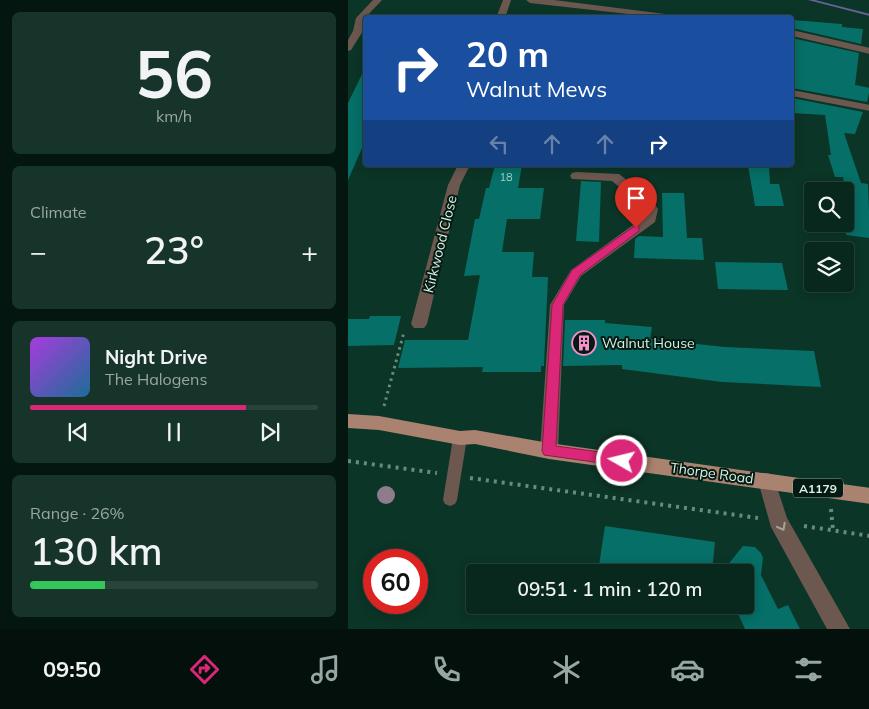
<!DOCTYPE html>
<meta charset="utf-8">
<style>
body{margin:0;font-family:Mulish,sans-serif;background:#16342a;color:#f1f3f6;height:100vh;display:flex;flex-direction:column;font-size:19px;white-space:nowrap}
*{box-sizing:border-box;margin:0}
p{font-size:16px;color:#98a6a4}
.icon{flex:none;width:28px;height:28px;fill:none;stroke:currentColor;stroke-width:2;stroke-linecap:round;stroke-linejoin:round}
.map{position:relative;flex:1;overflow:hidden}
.panel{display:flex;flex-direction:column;gap:12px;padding:12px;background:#041610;width:348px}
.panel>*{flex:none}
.hud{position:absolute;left:15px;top:15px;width:431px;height:152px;border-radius:5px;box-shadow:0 2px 12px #0003,0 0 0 1px #29443b;background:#1a4fa0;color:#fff;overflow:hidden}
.buttons{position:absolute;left:456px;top:182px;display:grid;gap:10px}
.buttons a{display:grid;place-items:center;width:50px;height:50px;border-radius:5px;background:#08281d;box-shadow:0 2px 12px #0003,0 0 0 1px #29443b;font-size:25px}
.speed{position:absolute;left:15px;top:549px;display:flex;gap:10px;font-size:25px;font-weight:700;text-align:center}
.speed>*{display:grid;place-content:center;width:65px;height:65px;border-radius:50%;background:#08281d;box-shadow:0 2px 12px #0003,0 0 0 1px #29443b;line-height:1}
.speed .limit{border:8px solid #d22;background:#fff;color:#111}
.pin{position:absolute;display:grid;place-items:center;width:42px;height:42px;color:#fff;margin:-51px -21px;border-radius:50% 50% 50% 0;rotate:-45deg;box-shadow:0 0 5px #0007}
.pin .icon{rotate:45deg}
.me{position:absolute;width:55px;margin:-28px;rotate:278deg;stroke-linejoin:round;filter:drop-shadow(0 0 4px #0008)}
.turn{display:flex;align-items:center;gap:18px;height:105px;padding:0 20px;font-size:22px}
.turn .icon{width:65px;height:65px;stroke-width:2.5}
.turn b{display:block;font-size:35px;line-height:42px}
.lanes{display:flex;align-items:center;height:48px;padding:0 20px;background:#0003;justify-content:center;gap:25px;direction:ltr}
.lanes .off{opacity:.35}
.big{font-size:38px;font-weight:600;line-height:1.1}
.panel .widget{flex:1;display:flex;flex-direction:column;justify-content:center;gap:8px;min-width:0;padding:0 18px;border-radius:8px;background:#16342a}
.panel .dial{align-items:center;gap:0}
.dial b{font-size:65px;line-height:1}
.song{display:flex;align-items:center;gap:15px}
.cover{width:60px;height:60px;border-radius:8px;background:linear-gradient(135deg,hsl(280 70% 55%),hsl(200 70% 35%))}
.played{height:5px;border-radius:2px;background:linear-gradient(90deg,#db2777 75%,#29443b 75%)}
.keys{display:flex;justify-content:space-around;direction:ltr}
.heat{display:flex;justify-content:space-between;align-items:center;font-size:28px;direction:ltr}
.charge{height:8px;border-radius:4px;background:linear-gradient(90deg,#34c759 26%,#29443b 0)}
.trip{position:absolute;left:118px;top:564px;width:288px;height:50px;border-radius:5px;background:#08281d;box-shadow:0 2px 12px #0003,0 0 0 1px #29443b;font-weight:600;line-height:50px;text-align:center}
.tab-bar{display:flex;height:80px;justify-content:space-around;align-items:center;background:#03100c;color:#98a6a4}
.tab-bar .icon{width:35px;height:35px}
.tab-bar .on{color:#db2777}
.tab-bar b{font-size:22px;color:#f1f3f6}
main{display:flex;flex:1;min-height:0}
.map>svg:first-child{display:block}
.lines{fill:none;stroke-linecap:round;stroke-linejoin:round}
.stream{fill:#666399;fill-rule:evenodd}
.building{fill:#066f67}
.path-far1{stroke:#688b7e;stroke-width:3;stroke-dasharray:2.5 4;stroke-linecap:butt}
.path{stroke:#688b7e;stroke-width:4;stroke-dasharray:3 5;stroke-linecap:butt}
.service{fill:#6c584f;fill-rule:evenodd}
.minor{fill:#6c584f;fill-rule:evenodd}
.primary{fill:#aa8270;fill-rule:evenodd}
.tree{fill:#8f7c8a}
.oneway{stroke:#a2a69a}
.route{fill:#db2777;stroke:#8e194d}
.labels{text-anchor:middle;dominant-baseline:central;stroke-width:4;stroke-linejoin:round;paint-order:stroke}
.number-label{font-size:11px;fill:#a3d2c6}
.shield{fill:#041a12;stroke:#98b2a6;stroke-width:1}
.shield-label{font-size:12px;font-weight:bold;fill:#d7f3e6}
.street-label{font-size:14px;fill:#d7f3e6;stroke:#041a12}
.poi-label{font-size:14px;fill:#d7f3e6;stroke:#041a12;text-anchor:start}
</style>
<main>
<section class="panel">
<div class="widget dial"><b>56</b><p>km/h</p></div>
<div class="widget"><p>Climate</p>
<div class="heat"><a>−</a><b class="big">23°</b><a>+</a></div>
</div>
<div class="widget">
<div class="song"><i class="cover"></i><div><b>Night Drive</b><p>The Halogens</p></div></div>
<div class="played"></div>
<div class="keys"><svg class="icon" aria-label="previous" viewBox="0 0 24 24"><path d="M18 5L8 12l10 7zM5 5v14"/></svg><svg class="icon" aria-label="pause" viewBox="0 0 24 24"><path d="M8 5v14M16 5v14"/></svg><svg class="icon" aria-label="next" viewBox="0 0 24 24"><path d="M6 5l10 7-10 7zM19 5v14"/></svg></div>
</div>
<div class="widget"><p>Range · 26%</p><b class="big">130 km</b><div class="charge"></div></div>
</section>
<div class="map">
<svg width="522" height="629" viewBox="0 0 522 629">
<rect width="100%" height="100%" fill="#0b3527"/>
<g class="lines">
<path class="stream" d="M460 0H467L522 14V16Z"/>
</g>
<g class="building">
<path d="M444 20 494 24V27L515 29 513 44 444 28Z"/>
<path d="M444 38 511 53 507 85 522 88 519 102 444 88Z"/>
<path d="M18 66V139L0 180V103Z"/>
<path d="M444 98 515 112 507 134 496 133 513 183 520 184 522 238 498 235V191L495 177H487L480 155H483L477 115 444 113Z"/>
<path d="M147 165H174L170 188H196L192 219H159L154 252H186L184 277H200L196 366H193V372H134L135 367 50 368 57 340H120L132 275 116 276 127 219H131L138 188H141Z"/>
<path d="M400 165H421L422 184H431L436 206H407Z"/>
<path d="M233 181 253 182 251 242 228 241Z"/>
<path d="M314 193H336L339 238H354L356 260 286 258 287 239 291 236 315 237Z"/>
<path d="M367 262 434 263 440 290 370 289Z"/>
<path d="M22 316H53L46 345 0 346V319H21Z"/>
<path d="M217 320H257V323L304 327 302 339 377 347 466 351 473 387 374 382 274 369V365L215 366Z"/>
<path d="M257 526 367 542 364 572H250Z"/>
<path d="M395 546 407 547 413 553 415 558 413 575 430 609 440 605 452 629H397L386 605H396V572H374Z"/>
</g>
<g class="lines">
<path class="path-far1" d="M36 406 56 332"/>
<g class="path">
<path d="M0 461 89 473"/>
<path d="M122 478 410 518"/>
<path d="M483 509 485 531"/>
<path d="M456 526 522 536"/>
</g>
<path class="service" d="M112 432 117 434 119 438 109 500 107 504 102 506 97 504 95 500 105 438 107 434Z"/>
<g class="minor">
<path d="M25 0H34L16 19 15 31 3 50 0 51V40L5 31 8 18Z"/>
<path d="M155 0H163L157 18H148Z"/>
<path d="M178 0H206L349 18H316L182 3Z"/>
<path d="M444 30 522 48V54L444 36Z"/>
<path d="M444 90 522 105V111L444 96Z"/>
<path d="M110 165H122L112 185 79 324 76 328H66L63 324 100 185Z"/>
<path d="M228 172 271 174 302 198 310 209 307 222 233 276 216 305 210 451 207 456 201 459 195 456 192 451 202 305 223 270 296 217 298 209 264 181 224 179 222 176 224 173Z"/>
<path d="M419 473 425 475 439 518 502 629H479L423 527 410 481 413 475Z"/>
</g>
<path class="primary" d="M0 414 31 416 112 431 127 430 201 443 522 488V504L201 459 127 444 112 445 31 430 0 428Z"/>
</g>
<circle class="tree" cx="38" cy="495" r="9"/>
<defs><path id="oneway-chevron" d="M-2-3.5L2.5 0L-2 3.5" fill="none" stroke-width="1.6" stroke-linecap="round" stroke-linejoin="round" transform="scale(1.25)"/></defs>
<use class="oneway" href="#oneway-chevron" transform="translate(434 527) rotate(62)"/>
<path class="route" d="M288 225 291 226V231L232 275 215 305 208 446 274 455 278 456 280 461 278 465 274 466 196 455 194 451 204 305 224 270Z"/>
<defs>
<g id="building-ring" transform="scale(1.25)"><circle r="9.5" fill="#041a12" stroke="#f890cb" stroke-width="1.5"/><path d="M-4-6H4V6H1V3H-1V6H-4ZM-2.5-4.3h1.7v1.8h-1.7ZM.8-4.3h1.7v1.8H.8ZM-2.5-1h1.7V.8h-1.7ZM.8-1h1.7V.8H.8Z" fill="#f890cb"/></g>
</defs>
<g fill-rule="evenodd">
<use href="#building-ring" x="236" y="343"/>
</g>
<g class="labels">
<g class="number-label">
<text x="158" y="177">18</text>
</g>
<rect class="shield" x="445" y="478.5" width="50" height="19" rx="4"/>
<g class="shield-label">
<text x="470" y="488">A1179</text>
</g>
<g class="street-label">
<text transform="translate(92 244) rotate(-76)">Kirkwood Close</text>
<text transform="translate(364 473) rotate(8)">Thorpe Road</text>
</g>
<g class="poi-label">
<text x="254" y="343">Walnut House</text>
</g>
</g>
</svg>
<div class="buttons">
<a><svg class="icon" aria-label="search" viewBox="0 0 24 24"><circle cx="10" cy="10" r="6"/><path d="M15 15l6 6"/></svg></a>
<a><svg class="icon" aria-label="layers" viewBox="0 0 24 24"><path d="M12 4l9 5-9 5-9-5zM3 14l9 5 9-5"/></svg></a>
</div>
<div class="speed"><div class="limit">60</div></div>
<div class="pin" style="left:288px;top:228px;background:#d93025"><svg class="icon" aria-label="arrive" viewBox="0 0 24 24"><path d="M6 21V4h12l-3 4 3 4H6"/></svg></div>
<svg class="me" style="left:274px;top:461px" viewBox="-20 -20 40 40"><circle r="17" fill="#db2777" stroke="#fff" stroke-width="3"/><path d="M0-11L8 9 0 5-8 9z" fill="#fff"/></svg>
<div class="trip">09:51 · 1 min · 120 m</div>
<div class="hud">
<div class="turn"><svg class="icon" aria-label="right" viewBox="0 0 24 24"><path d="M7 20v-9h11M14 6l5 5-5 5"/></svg><div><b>20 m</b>Walnut Mews</div></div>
<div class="lanes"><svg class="icon off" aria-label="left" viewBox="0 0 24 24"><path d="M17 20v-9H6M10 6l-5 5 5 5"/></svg><svg class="icon off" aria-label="ahead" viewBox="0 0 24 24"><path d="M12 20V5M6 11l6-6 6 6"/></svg><svg class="icon off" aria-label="ahead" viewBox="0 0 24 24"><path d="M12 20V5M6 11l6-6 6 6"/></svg><svg class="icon" aria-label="right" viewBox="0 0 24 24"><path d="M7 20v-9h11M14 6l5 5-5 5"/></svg></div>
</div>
</div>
</main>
<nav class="tab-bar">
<b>09:50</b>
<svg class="icon on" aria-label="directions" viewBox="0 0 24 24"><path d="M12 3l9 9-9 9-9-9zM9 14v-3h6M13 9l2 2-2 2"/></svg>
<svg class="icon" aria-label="music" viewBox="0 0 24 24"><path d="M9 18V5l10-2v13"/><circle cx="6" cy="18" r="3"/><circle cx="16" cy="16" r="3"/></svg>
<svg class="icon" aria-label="phone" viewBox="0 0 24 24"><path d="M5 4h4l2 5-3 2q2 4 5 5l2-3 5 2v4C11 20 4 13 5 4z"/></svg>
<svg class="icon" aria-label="climate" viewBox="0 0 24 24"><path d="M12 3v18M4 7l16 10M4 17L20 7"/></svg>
<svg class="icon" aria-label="car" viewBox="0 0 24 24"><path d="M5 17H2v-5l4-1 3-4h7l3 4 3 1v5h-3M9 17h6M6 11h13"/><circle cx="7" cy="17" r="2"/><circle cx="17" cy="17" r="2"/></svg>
<svg class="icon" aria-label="filters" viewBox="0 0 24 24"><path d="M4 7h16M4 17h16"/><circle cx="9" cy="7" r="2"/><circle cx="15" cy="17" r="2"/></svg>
</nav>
